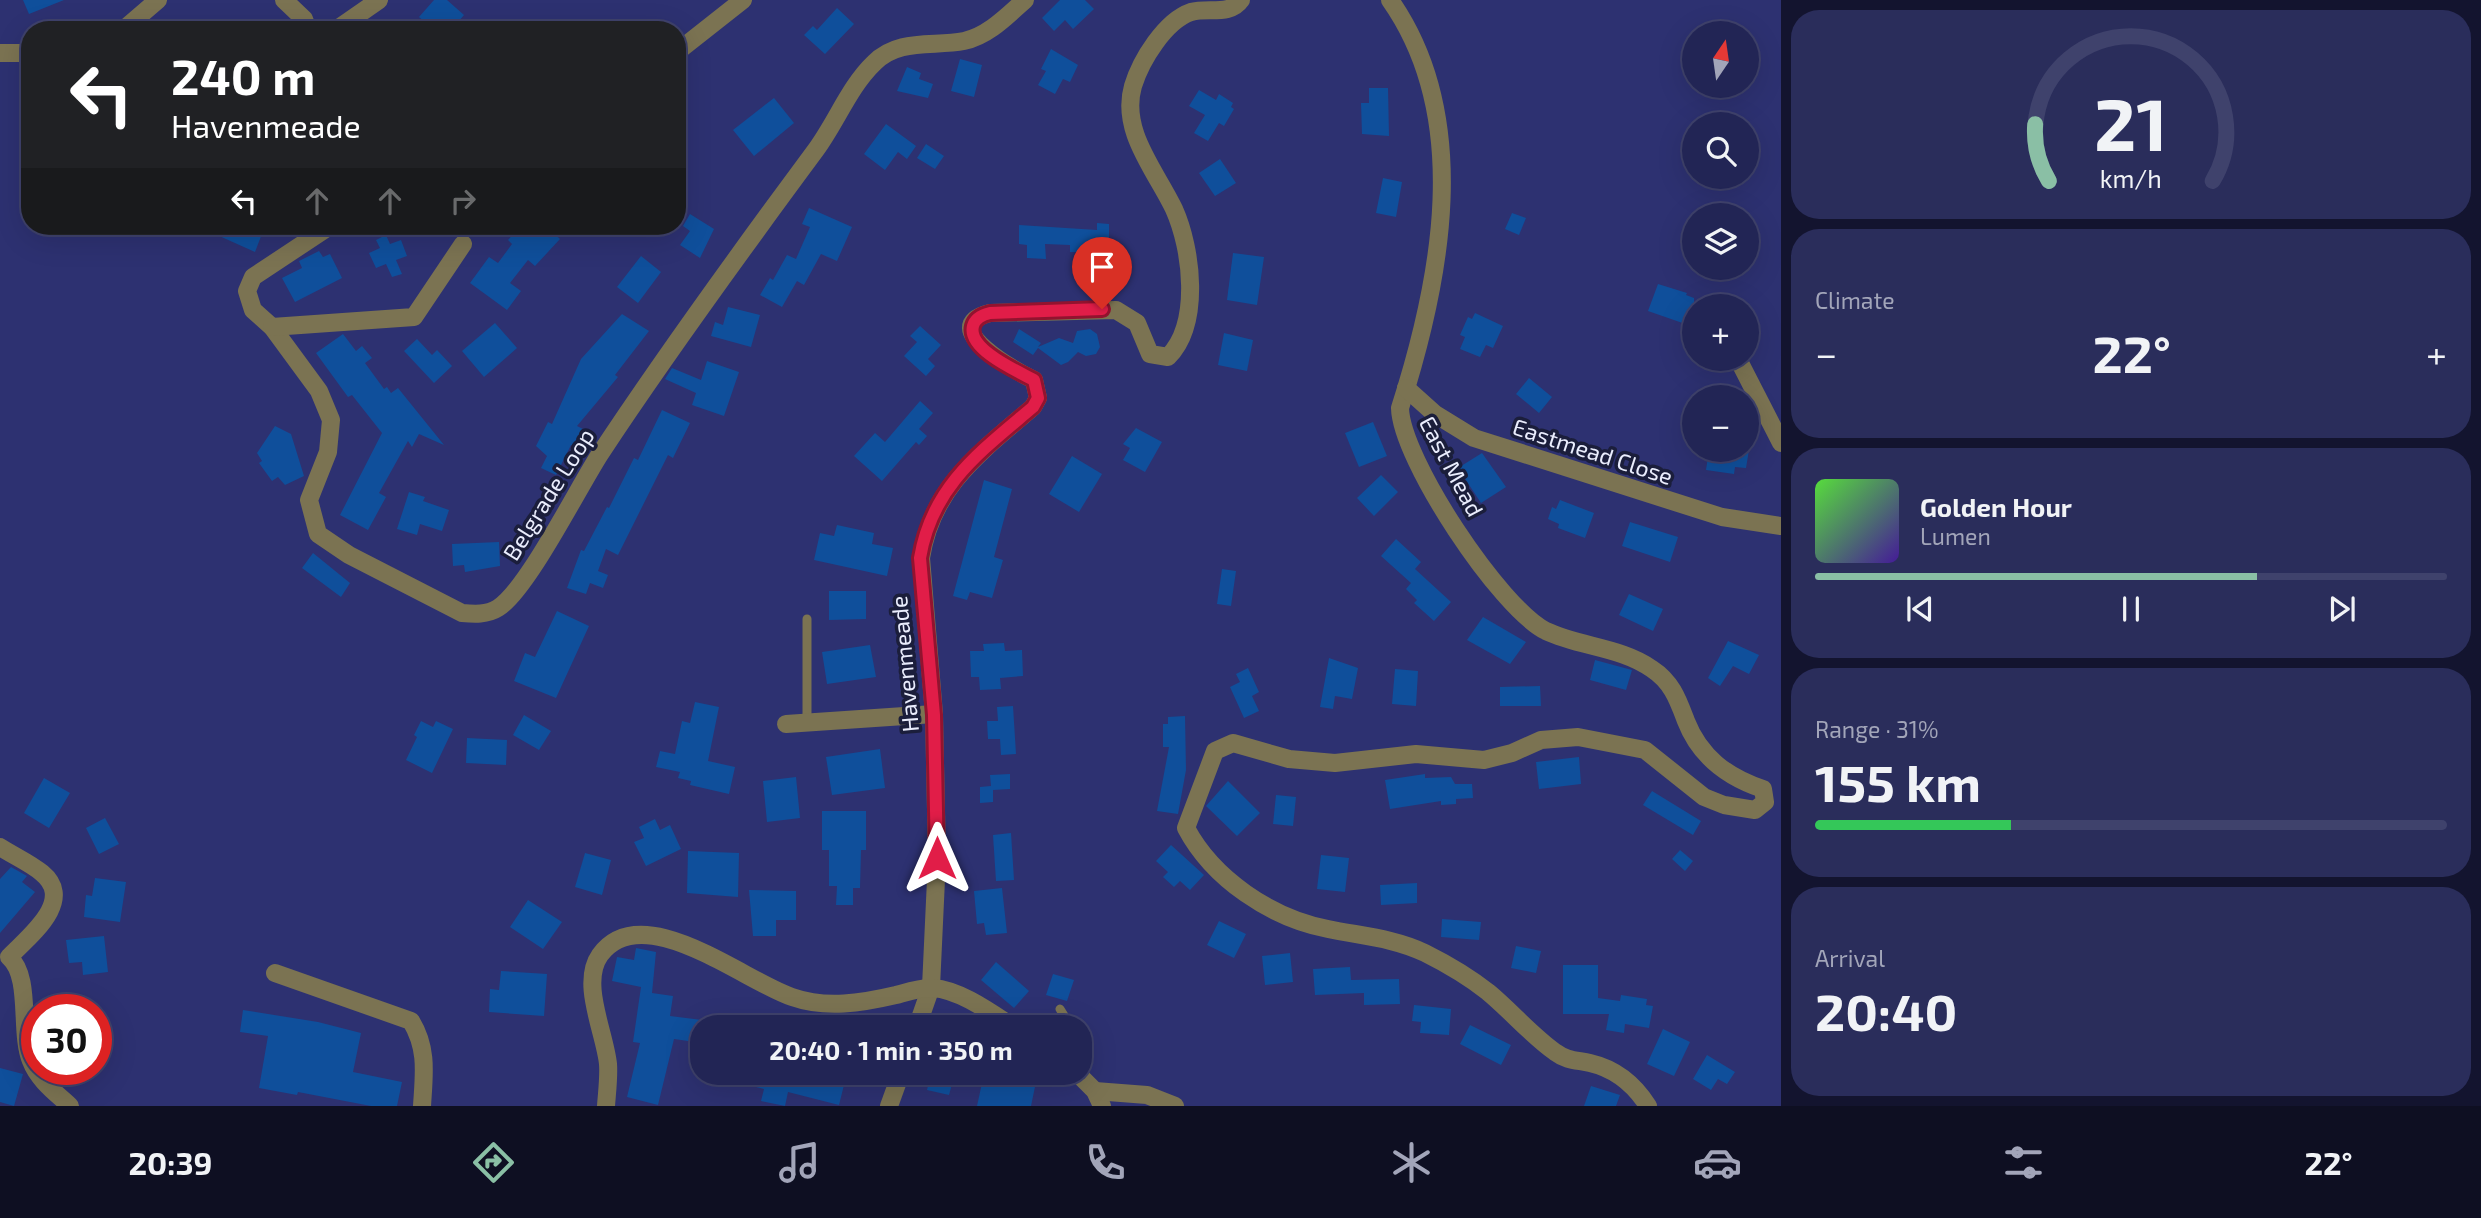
<!DOCTYPE html>
<meta charset="utf-8">
<style>
body{margin:0;font-family:"Exo 2",sans-serif;background:#2a2d5b;color:#f1f3f6;height:100vh;display:flex;flex-direction:column;font-size:26px;white-space:nowrap}
*{box-sizing:border-box;margin:0}
p{font-size:23px;color:#a2a5b9}
.icon{flex:none;width:38px;height:38px;fill:none;stroke:currentColor;stroke-width:2;stroke-linecap:round;stroke-linejoin:round}
.map{position:relative;flex:1;overflow:hidden}
.side{display:flex;flex-direction:column;gap:10px;padding:10px;background:#13142f;width:700px}
.side>*{flex:none}
.guide{position:absolute;left:21px;top:21px;width:665px;height:214px;border-radius:28px;box-shadow:0 7px 28px #0002,0 0 0 2px #3f426c;background:#202124;color:#fff;overflow:hidden}
.needle{width:46px;rotate:13deg}
.buttons{position:absolute;left:1682px;top:21px;display:grid;gap:14px}
.buttons a{display:grid;place-items:center;width:77px;height:77px;border-radius:50%;background:#222555;box-shadow:0 7px 28px #0002,0 0 0 2px #3f426c;font-size:35px}
.speed{position:absolute;left:21px;top:994px;display:flex;gap:14px;font-size:35px;font-weight:700;text-align:center}
.speed>*{display:grid;place-content:center;width:91px;height:91px;border-radius:50%;background:#222555;box-shadow:0 7px 28px #0002,0 0 0 2px #3f426c;line-height:1}
.speed .limit{border:10px solid #d22;background:#fff;color:#111}
.pin{position:absolute;display:grid;place-items:center;width:60px;height:60px;color:#fff;margin:-72px -30px;border-radius:50% 50% 50% 0;rotate:-45deg;box-shadow:0 0 7px #0007}
.pin .icon{rotate:45deg}
.me{position:absolute;width:77px;margin:-38px;rotate:0deg;stroke-linejoin:round;filter:drop-shadow(0 0 5px #0008)}
.turn{display:flex;align-items:center;gap:24px;height:147px;padding:0 35px;font-size:32px}
.turn .icon{width:91px;height:91px;stroke-width:2.5}
.turn b{display:block;font-size:49px;line-height:60px}
.lanes{display:flex;align-items:center;height:66px;padding:0 35px;background:#0003;justify-content:center;gap:35px;direction:ltr}
.lanes .off{opacity:.35}
.big{font-size:52px;font-weight:700;line-height:1.1}
.side .tile{flex:1;display:flex;flex-direction:column;justify-content:center;gap:10px;min-width:0;padding:0 24px;border-radius:28px;background:#2a2d5b}
.side .dial{align-items:center;gap:0}
.dial svg{height:182px;overflow:visible;fill:none;stroke:#3f426c;stroke-width:7;stroke-linecap:round;text-anchor:middle}
.dial text{fill:#f1f3f6;stroke:none}
.song{display:flex;align-items:center;gap:21px}
.cover{width:84px;height:84px;border-radius:10px;background:linear-gradient(135deg,hsl(110 70% 55%),hsl(260 70% 35%))}
.played{height:7px;border-radius:4px;background:linear-gradient(90deg,#8abfa5 70%,#3f426c 70%)}
.keys{display:flex;justify-content:space-around;direction:ltr}
.heat{display:flex;justify-content:space-between;align-items:center;font-size:38px;direction:ltr}
.charge{height:10px;border-radius:5px;background:linear-gradient(90deg,#34c759 31%,#3f426c 0)}
.trip{position:absolute;left:690px;top:1015px;width:402px;height:70px;border-radius:28px;background:#222555;box-shadow:0 7px 28px #0002,0 0 0 2px #3f426c;font-weight:700;line-height:70px;text-align:center}
.tabs{display:flex;height:112px;justify-content:space-around;align-items:center;background:#0e0f22;color:#a2a5b9}
.tabs .icon{width:49px;height:49px}
.tabs .active{color:#8abfa5}
.tabs b{font-size:32px;color:#f1f3f6}
main{display:flex;flex:1;min-height:0}
.map>svg:first-child{display:block}
.building{fill:#0f4f9b}
.lines{fill:none;stroke-linecap:round;stroke-linejoin:round}
.service{stroke:#7b7352;stroke-width:9}
.minor{stroke:#7b7352;stroke-width:18}
.route-casing{stroke:#92132f;stroke-width:18}
.route{stroke:#e11d48;stroke-width:12}
.labels{text-anchor:middle;dominant-baseline:central;stroke-width:7;stroke-linejoin:round;paint-order:stroke}
.street-label{font-size:23px;fill:#eaedfd;stroke:#1b1e3b}
</style>
<main>
<div class="map">
<svg width="1781" height="1106" viewBox="0 0 1781 1106">
<rect width="100%" height="100%" fill="#2d3171"/>
<g class="building">
<path d="M23 0H64L29 14Z"/>
<path d="M434 0H447L464 15 451 30H442L436 24 432 28 419 17Z"/>
<path d="M1060 0H1085L1094 9 1073 29 1065 20 1054 31 1042 18Z"/>
<path d="M837 8 854 24 825 54 804 35 813 26 817 30Z"/>
<path d="M1051 49 1078 65 1070 82 1063 79 1055 94 1038 85 1046 71 1041 69Z"/>
<path d="M960 59 982 65 974 97 951 91Z"/>
<path d="M907 67 921 73 919 79 933 84 928 98 897 91Z"/>
<path d="M1369 88H1388L1389 136 1362 134 1361 103H1369Z"/>
<path d="M1199 90 1216 100 1219 94 1233 103 1231 107 1234 109 1224 126 1219 123 1208 141 1194 133 1205 115 1189 106Z"/>
<path d="M774 98 794 123 754 156 733 130Z"/>
<path d="M886 124 916 146 907 159 898 152 885 170 864 154Z"/>
<path d="M926 144 944 156 935 169 917 158Z"/>
<path d="M1220 159 1236 183 1215 196 1199 173Z"/>
<path d="M1383 178 1402 182 1396 217 1376 213Z"/>
<path d="M809 208 852 227 837 261 821 254 804 285 797 281 782 307 760 295 770 278 773 280 787 255 796 259 810 227 802 224Z"/>
<path d="M1512 213 1526 218 1519 235 1505 229Z"/>
<path d="M690 214 714 229 700 258 680 245 690 231 683 226Z"/>
<path d="M1097 223 1109 224V253L1070 252V245L1045 244 1046 259 1027 258V245L1019 244V225L1097 230Z"/>
<path d="M197 226H265L255 252Z"/>
<path d="M521 226H546L560 239 535 266 528 260 510 283 521 291 507 310 470 283 489 257 498 263 512 244 508 240Z"/>
<path d="M386 235 390 244 401 240 407 256 396 260 402 274 392 277 386 264 376 268 369 253 380 248 376 240Z"/>
<path d="M319 251 323 257 330 254 342 278 295 302 282 278 302 268 299 261Z"/>
<path d="M1233 253 1264 257 1257 305 1227 300Z"/>
<path d="M641 256 661 272 638 303 617 287Z"/>
<path d="M1658 284 1687 293 1686 295 1694 298V327L1648 311Z"/>
<path d="M728 307 760 315 751 347 711 336 715 322 723 325Z"/>
<path d="M1475 313 1503 326 1493 348 1486 345 1480 357 1460 349 1465 337 1460 335 1468 317 1472 319Z"/>
<path d="M622 314 649 331 615 375 618 377 577 426 585 430 576 448 571 445 556 475 541 468 547 456 536 446 548 422 552 424 581 359Z"/>
<path d="M495 323 517 348 484 377 462 351Z"/>
<path d="M920 326 941 345 928 359 935 366 926 376 904 356 917 342 910 336Z"/>
<path d="M1019 329 1041 343 1038 347 1059 338 1073 343 1077 331 1090 329 1097 334 1100 347 1096 354 1086 356 1078 352 1068 362 1061 365 1038 348 1033 355 1013 342Z"/>
<path d="M1224 333 1253 340 1247 371 1218 365Z"/>
<path d="M343 334 356 351 362 346 372 358 365 363 384 389 387 387 391 393 398 388 444 445 419 434 412 447 408 441 379 493 386 497 368 530 340 515 382 433 352 395 348 397 316 353Z"/>
<path d="M417 339 432 355 437 350 452 366 434 383 404 351Z"/>
<path d="M707 361 739 372 724 416 692 405 696 393 665 379 672 368 701 380Z"/>
<path d="M1529 378 1552 397 1539 413 1516 394Z"/>
<path d="M920 401 933 413 919 429 927 436 919 445 916 442 882 481 854 456 875 433 885 442Z"/>
<path d="M662 410 690 423 673 458 668 455 618 555 606 549 598 571 608 575 603 588 590 583 586 594 567 588 581 550 584 551 607 507 609 508 634 458 638 460Z"/>
<path d="M1373 422 1387 456 1359 467 1345 433Z"/>
<path d="M275 426 291 434 304 476 285 485 278 477 272 481 259 463 262 461 257 453Z"/>
<path d="M1136 428 1162 442 1145 472 1123 460 1130 448 1123 444Z"/>
<path d="M1709 450H1749L1746 468 1735 467 1734 474 1706 470Z"/>
<path d="M1482 453 1506 487 1481 503 1458 468Z"/>
<path d="M1072 456 1102 474 1079 512 1049 494Z"/>
<path d="M1381 475 1398 492 1374 516 1357 498Z"/>
<path d="M984 480 1012 489 994 557 1003 560 992 598 970 592 967 600 953 596Z"/>
<path d="M409 492 425 497 423 501 449 510 442 531 420 524 417 535 397 529Z"/>
<path d="M1560 500 1594 513 1585 538 1558 528 1559 524 1548 519 1552 507 1556 509Z"/>
<path d="M1630 522 1678 537 1670 562 1622 546Z"/>
<path d="M837 525 874 533 872 544 893 548 887 576 814 560 820 533 834 536Z"/>
<path d="M1396 539 1421 562 1415 569 1451 602 1434 621 1414 603 1417 600 1406 589 1411 583 1381 556Z"/>
<path d="M499 542 500 566 465 572 464 565 453 566 452 544Z"/>
<path d="M313 553 350 583 341 597 302 568Z"/>
<path d="M1222 569 1236 571 1231 606 1217 604Z"/>
<path d="M829 591H866V619L829 620Z"/>
<path d="M1629 594 1663 609 1653 631 1619 615Z"/>
<path d="M557 611 589 626 556 698 514 681 525 653 535 657Z"/>
<path d="M1483 617 1526 642 1510 664 1467 640Z"/>
<path d="M1728 641 1759 655 1749 674 1733 666 1720 686 1708 678Z"/>
<path d="M1004 643 1005 651 1022 650 1023 676 1000 678 1001 689 980 690 979 677H971L970 651H984L983 644Z"/>
<path d="M870 645 876 677 827 684 822 652Z"/>
<path d="M1329 658 1358 668 1352 699 1335 696 1333 709 1320 707Z"/>
<path d="M1595 660 1632 670 1626 690 1590 680Z"/>
<path d="M1248 668 1259 692 1252 696 1259 711 1244 718 1230 687 1240 682 1236 674Z"/>
<path d="M1395 669 1418 671 1416 706 1392 704Z"/>
<path d="M1540 686 1541 706H1500V687Z"/>
<path d="M695 702 719 707 708 761 735 767 729 794 690 785 691 781 678 778 680 772 656 767 660 751 675 754 682 721 690 723Z"/>
<path d="M1013 706 1016 754 1001 755 1000 739H988L987 721H998L997 707Z"/>
<path d="M524 715 551 731 539 750 513 735Z"/>
<path d="M1185 716 1186 770 1178 814 1157 811 1169 747H1163V724H1168V717Z"/>
<path d="M421 721 433 727 436 721 453 729 432 773 406 760 417 737 414 735Z"/>
<path d="M467 738 507 740 506 765 466 763Z"/>
<path d="M880 749 885 788 832 795 826 757Z"/>
<path d="M1579 757 1581 784 1539 789 1536 762Z"/>
<path d="M1010 774V789L993 790V802L980 803V787L991 786 990 775Z"/>
<path d="M1425 774V778L1451 777 1455 784H1472L1473 798 1456 799V804L1441 805V801L1390 809 1385 780Z"/>
<path d="M796 777 800 818 767 822 763 781Z"/>
<path d="M44 778 70 793 49 828 24 813Z"/>
<path d="M1228 781 1260 813 1237 836 1206 806Z"/>
<path d="M1652 791 1701 821 1693 835 1643 805Z"/>
<path d="M1276 795 1296 797 1293 826 1273 824Z"/>
<path d="M822 811H866V850H861L860 888H853V905H836L837 886H829V850H822Z"/>
<path d="M105 818 119 844 99 854 86 828Z"/>
<path d="M655 819 660 830 670 825 681 849 646 866 634 842 644 838 639 827Z"/>
<path d="M1011 833 1014 880 996 881 993 835Z"/>
<path d="M1171 845 1204 875 1190 890 1180 881 1174 887 1163 877 1168 872 1156 861Z"/>
<path d="M1680 850 1693 861 1685 871 1672 859Z"/>
<path d="M688 851 739 853 738 897 687 893Z"/>
<path d="M585 853 611 860 602 895 575 887Z"/>
<path d="M1321 855 1349 858 1345 892 1317 889Z"/>
<path d="M11 867 27 876 22 882 35 892 0 933V879Z"/>
<path d="M95 878 126 882 120 922 84 917 86 895 92 896Z"/>
<path d="M1417 883V903L1381 905 1380 885Z"/>
<path d="M1002 888 1007 933 986 935 984 923 977 924 974 891Z"/>
<path d="M749 890 796 891V920H776V936H753Z"/>
<path d="M528 900 562 922 543 949 510 927Z"/>
<path d="M1442 919 1481 922 1479 940 1441 937Z"/>
<path d="M1219 921 1246 934 1234 958 1207 945Z"/>
<path d="M104 936 108 972 83 975 82 962 69 963 66 940Z"/>
<path d="M1516 946 1541 951 1536 973 1511 968Z"/>
<path d="M636 948 656 952 652 993 673 996 670 1016 702 1020V1043L674 1039 658 1105 627 1097 640 1043 633 1042 641 987 612 981 617 957 634 960Z"/>
<path d="M1290 953 1293 982 1265 985 1262 956Z"/>
<path d="M996 962 1029 991 1014 1008 981 980Z"/>
<path d="M1563 965H1598V998L1620 1001 1621 995 1647 999 1646 1005 1653 1006 1649 1028 1625 1024 1624 1033 1606 1030 1609 1014H1563Z"/>
<path d="M1350 967 1351 980 1399 979 1400 1004 1364 1005V993L1315 995 1313 969Z"/>
<path d="M501 971 547 974 544 1016 489 1012 490 989 499 990Z"/>
<path d="M1053 974 1074 980 1067 1001 1046 995Z"/>
<path d="M1414 1005 1451 1009 1449 1035 1420 1033 1421 1022 1412 1021Z"/>
<path d="M243 1010 318 1022 361 1033 353 1072 402 1082 397 1106H371L298 1092 297 1095 259 1088 268 1036 240 1032Z"/>
<path d="M1470 1025 1511 1045 1501 1065 1460 1044Z"/>
<path d="M1663 1029 1690 1042 1674 1076 1647 1064Z"/>
<path d="M1707 1055 1735 1072 1727 1084 1718 1079 1711 1090 1693 1079Z"/>
<path d="M0 1068 23 1074 14 1106 0 1102Z"/>
<path d="M751 1073H847L839 1105 788 1092 785 1106 761 1101 764 1089 748 1085Z"/>
<path d="M931 1073H955L949 1095 927 1090Z"/>
<path d="M960 1073H993L1036 1082 1031 1106H977L982 1083 959 1077Z"/>
<path d="M1591 1086 1620 1095 1616 1106H1584Z"/>
</g>
<g class="lines">
<g class="service">
<path d="M807 619V721"/>
<path d="M1060 1009 1071 1027"/>
<path d="M1080 1060 1083 1077"/>
</g>
<g class="minor">
<path d="M284 0 304 19 308 30"/>
<path d="M1390 0C1473 118 1441 280 1400 408 1401 459 1500 608 1546 631 1580 647 1621 647 1652 669 1672 682 1678 700 1686 721 1700 757 1727 777 1763 789L1765 802 1755 810 1724 805 1704 797 1645 750 1578 737 1541 740 1512 753 1484 760 1416 754 1335 763 1289 759 1233 743 1215 751 1186 828C1213 879 1271 918 1328 929 1361 936 1394 938 1425 953 1447 964 1469 977 1488 992 1511 1011 1531 1035 1555 1052 1567 1061 1577 1060 1590 1063 1616 1069 1634 1084 1648 1106"/>
<path d="M123 30 158 0"/>
<path d="M336 30 379 0"/>
<path d="M677 52 743 0"/>
<path d="M0 53H30"/>
<path d="M330 226 253 277 247 291 253 310 272 327 319 391 331 420 328 452 309 500 318 534 349 555 462 613C474 614 487 615 498 608 527 590 578 488 600 454 668 351 741 251 815 151 836 123 849 87 874 63 898 38 933 47 964 41 988 36 1007 16 1025 0"/>
<path d="M272 327 414 317 463 244"/>
<path d="M1738 359 1781 443"/>
<path d="M1406 388 1435 414 1474 438 1722 517 1781 526"/>
<path d="M786 724 934 714"/>
<path d="M0 847C14 856 30 863 42 873 76 901 28 937 9 957 32 977 19 1032 31 1061 38 1080 56 1093 70 1106"/>
<path d="M275 973 411 1021C428 1049 424 1074 422 1106"/>
<path d="M917 1027 931 987 937 858 934 714 921 558C932 486 981 452 1033 407L1038 398 1034 380C1018 372 934 327 990 313L1116 310 1137 323 1150 354 1168 357C1201 324 1192 249 1174 209 1156 171 1120 131 1133 86 1141 60 1165 21 1191 12 1208 7 1230 16 1241 0"/>
<path d="M1077 1073 1095 1091 1102 1106"/>
<path d="M1095 1091 1147 1095 1175 1106"/>
<path d="M606 1106C607 1092 609 1077 608 1064 605 1033 580 983 600 955 642 897 744 981 792 997 826 1009 862 1003 896 995 907 992 922 987 933 988 960 990 990 1012 1013 1027"/>
<path d="M889 1106 901 1073"/>
</g>
</g>
<g class="lines">
<g class="route-casing">
<path id="route" d="M937 858 934 715 920 558C932 486 980 452 1033 407L1038 398 1034 380C1017 371 967 349 973 326 975 318 982 315 990 313L1102 309"/>
</g>
<use href="#route" class="route"/>
</g>
<g class="labels">
<g class="street-label">
<text transform="translate(1593 451) rotate(18)">Eastmead Close</text>
<text transform="translate(1452 466) rotate(62)">East Mead</text>
<text transform="translate(548 494) rotate(-58)">Belgrade Loop</text>
<text transform="translate(904 664) rotate(-95)">Havenmeade</text>
</g>
</g>
</svg>
<div class="buttons">
<a><svg class="needle" viewBox="-14 -14 28 28"><path d="M0-13l5 13h-10z" fill="#e53935"/><path d="M0 13l5-13h-10z" fill="#a2a5b9"/></svg></a>
<a><svg class="icon" aria-label="search" viewBox="0 0 24 24"><circle cx="10" cy="10" r="6"/><path d="M15 15l6 6"/></svg></a>
<a><svg class="icon" aria-label="layers" viewBox="0 0 24 24"><path d="M12 4l9 5-9 5-9-5zM3 14l9 5 9-5"/></svg></a>
<a>+</a>
<a>−</a>
</div>
<div class="speed"><div class="limit">30</div></div>
<div class="pin" style="left:1102px;top:309px;background:#d93025"><svg class="icon" aria-label="arrive" viewBox="0 0 24 24"><path d="M6 21V4h12l-3 4 3 4H6"/></svg></div>
<svg class="me" style="left:937px;top:858px" viewBox="-20 -20 40 40"><path d="M0-17L14 15 0 8-14 15z" fill="#e11d48" stroke="#fff" stroke-width="4"/></svg>
<div class="trip">20:40 · 1 min · 350 m</div>
<div class="guide">
<div class="turn"><svg class="icon" aria-label="left" viewBox="0 0 24 24"><path d="M17 20v-9H6M10 6l-5 5 5 5"/></svg><div><b>240 m</b>Havenmeade</div></div>
<div class="lanes"><svg class="icon" aria-label="left" viewBox="0 0 24 24"><path d="M17 20v-9H6M10 6l-5 5 5 5"/></svg><svg class="icon off" aria-label="ahead" viewBox="0 0 24 24"><path d="M12 20V5M6 11l6-6 6 6"/></svg><svg class="icon off" aria-label="ahead" viewBox="0 0 24 24"><path d="M12 20V5M6 11l6-6 6 6"/></svg><svg class="icon off" aria-label="right" viewBox="0 0 24 24"><path d="M7 20v-9h11M14 6l5 5-5 5"/></svg></div>
</div>
</div>
<section class="side">
<div class="tile dial"><svg viewBox="0 0 100 80">
<path d="M14 69A42 42 0 1 1 86 69"/>
<path d="M14 69A42 42 0 0 1 8 44" stroke="#8abfa5"/>
<text x="50" y="56" font-size="32" font-weight="700">21</text>
<text x="50" y="72" font-size="11">km/h</text>
</svg></div>
<div class="tile"><p>Climate</p>
<div class="heat"><a>−</a><b class="big">22°</b><a>+</a></div>
</div>
<div class="tile">
<div class="song"><i class="cover"></i><div><b>Golden Hour</b><p>Lumen</p></div></div>
<div class="played"></div>
<div class="keys"><svg class="icon" aria-label="previous" viewBox="0 0 24 24"><path d="M18 5L8 12l10 7zM5 5v14"/></svg><svg class="icon" aria-label="pause" viewBox="0 0 24 24"><path d="M8 5v14M16 5v14"/></svg><svg class="icon" aria-label="next" viewBox="0 0 24 24"><path d="M6 5l10 7-10 7zM19 5v14"/></svg></div>
</div>
<div class="tile"><p>Range · 31%</p><b class="big">155 km</b><div class="charge"></div></div>
<div class="tile"><p>Arrival</p><b class="big">20:40</b></div>
</section>
</main>
<nav class="tabs">
<b>20:39</b>
<svg class="icon active" aria-label="directions" viewBox="0 0 24 24"><path d="M12 3l9 9-9 9-9-9zM9 14v-3h6M13 9l2 2-2 2"/></svg>
<svg class="icon" aria-label="music" viewBox="0 0 24 24"><path d="M9 18V5l10-2v13"/><circle cx="6" cy="18" r="3"/><circle cx="16" cy="16" r="3"/></svg>
<svg class="icon" aria-label="phone" viewBox="0 0 24 24"><path d="M5 4h4l2 5-3 2q2 4 5 5l2-3 5 2v4C11 20 4 13 5 4z"/></svg>
<svg class="icon" aria-label="climate" viewBox="0 0 24 24"><path d="M12 3v18M4 7l16 10M4 17L20 7"/></svg>
<svg class="icon" aria-label="car" viewBox="0 0 24 24"><path d="M5 17H2v-5l4-1 3-4h7l3 4 3 1v5h-3M9 17h6M6 11h13"/><circle cx="7" cy="17" r="2"/><circle cx="17" cy="17" r="2"/></svg>
<svg class="icon" aria-label="filters" viewBox="0 0 24 24"><path d="M4 7h16M4 17h16"/><circle cx="9" cy="7" r="2"/><circle cx="15" cy="17" r="2"/></svg>
<b>22°</b>
</nav>
